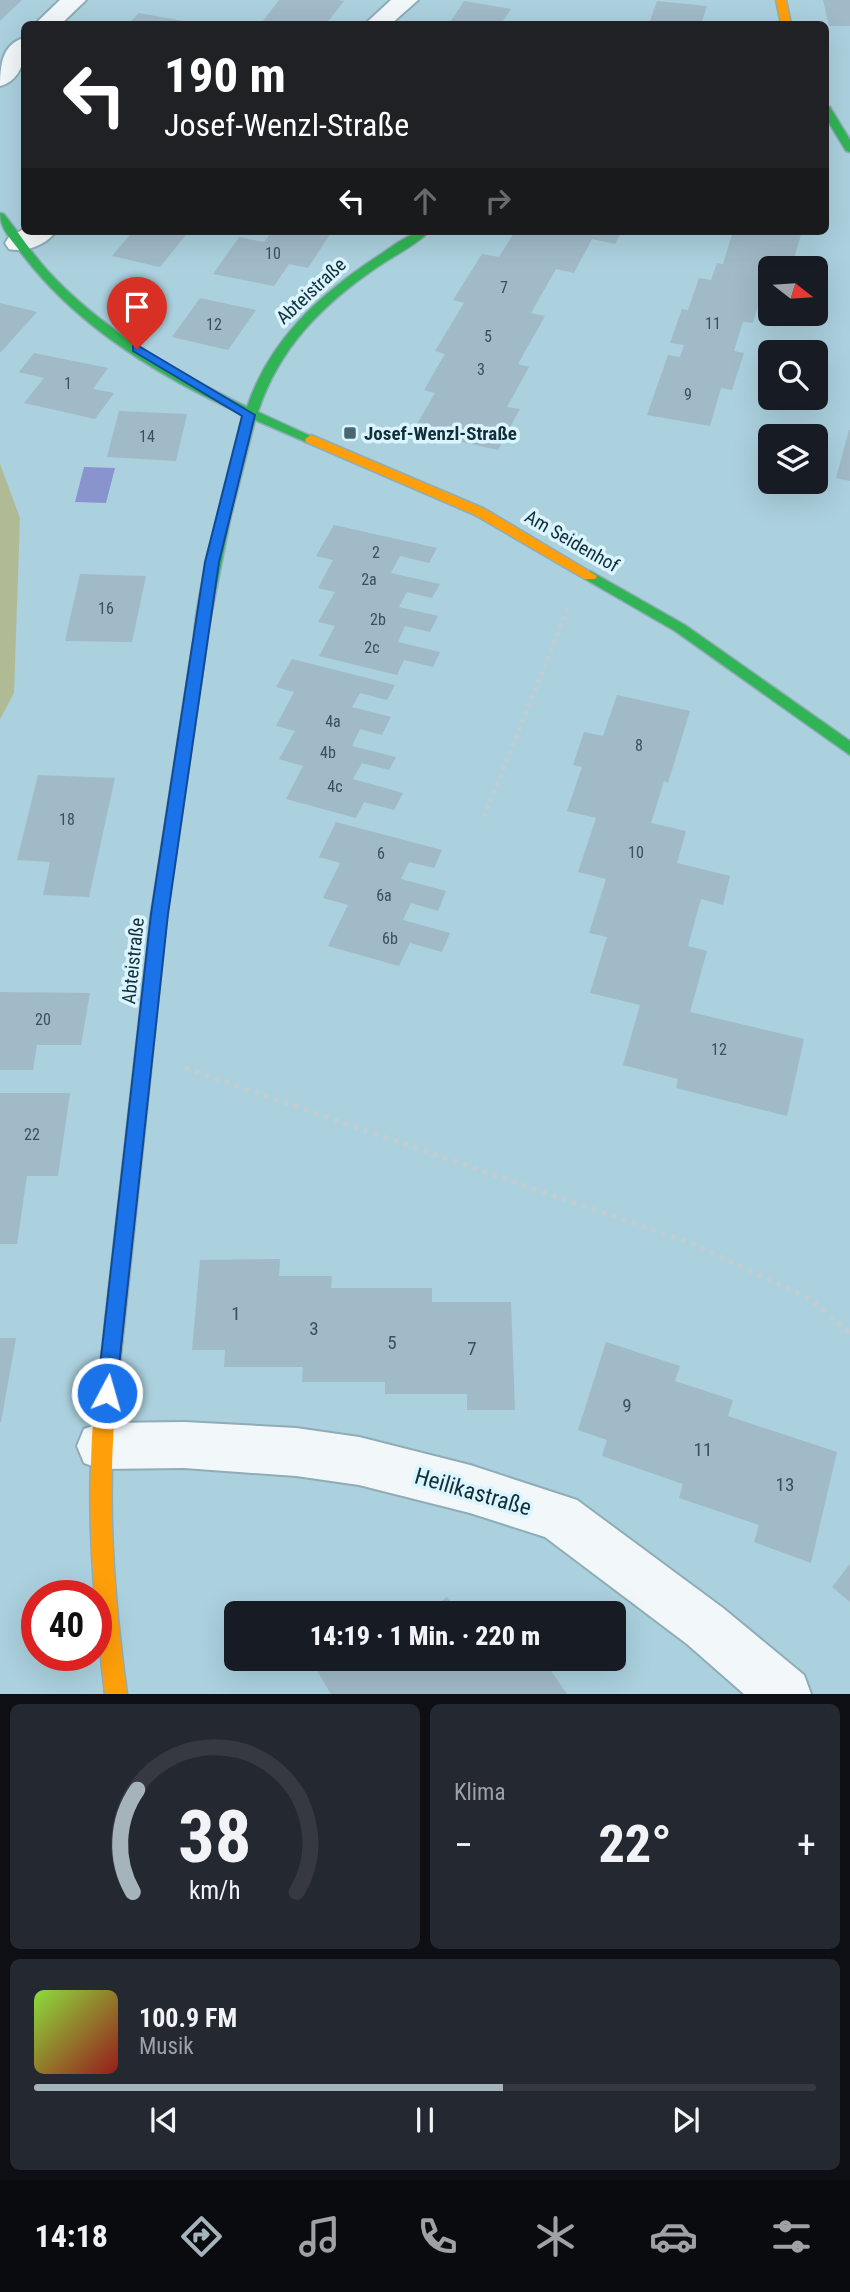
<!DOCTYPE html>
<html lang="de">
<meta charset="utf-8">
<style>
body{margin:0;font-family:"Roboto Condensed",sans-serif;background:#242831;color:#f1f3f6;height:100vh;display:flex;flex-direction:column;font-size:26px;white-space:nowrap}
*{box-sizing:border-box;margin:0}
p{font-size:23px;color:#9ea1a6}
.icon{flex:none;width:38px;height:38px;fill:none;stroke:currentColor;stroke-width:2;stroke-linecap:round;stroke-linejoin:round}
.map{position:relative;height:1694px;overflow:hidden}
.details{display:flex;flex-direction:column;gap:10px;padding:10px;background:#0d0f14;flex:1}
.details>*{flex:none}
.hud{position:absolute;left:21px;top:21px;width:808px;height:214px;border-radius:10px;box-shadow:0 7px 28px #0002;background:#202124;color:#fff;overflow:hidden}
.needle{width:46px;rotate:107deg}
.controls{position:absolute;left:758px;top:256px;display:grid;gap:14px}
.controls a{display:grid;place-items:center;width:70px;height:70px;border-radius:10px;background:#171b24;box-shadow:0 7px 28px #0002;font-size:35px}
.speed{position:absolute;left:21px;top:1580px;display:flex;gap:14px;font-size:35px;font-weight:700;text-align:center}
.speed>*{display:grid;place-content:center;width:91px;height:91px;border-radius:50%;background:#171b24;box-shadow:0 7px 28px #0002;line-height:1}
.speed .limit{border:10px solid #d22;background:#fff;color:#111}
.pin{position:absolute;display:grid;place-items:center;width:60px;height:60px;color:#fff;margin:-72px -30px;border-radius:50% 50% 50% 0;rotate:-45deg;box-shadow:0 0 7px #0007}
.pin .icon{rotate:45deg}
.me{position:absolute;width:77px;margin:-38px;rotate:6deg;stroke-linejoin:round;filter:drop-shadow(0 0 5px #0008)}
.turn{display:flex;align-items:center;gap:24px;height:147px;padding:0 28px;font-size:32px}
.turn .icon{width:91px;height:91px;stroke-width:2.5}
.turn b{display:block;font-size:49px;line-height:60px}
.lanes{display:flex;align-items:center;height:66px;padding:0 28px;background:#0003;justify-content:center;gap:35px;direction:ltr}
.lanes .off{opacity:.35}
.big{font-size:52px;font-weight:800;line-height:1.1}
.details .widget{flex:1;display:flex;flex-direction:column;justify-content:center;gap:10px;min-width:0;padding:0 24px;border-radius:10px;background:#242831}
.details .dial{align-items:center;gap:0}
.dial svg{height:182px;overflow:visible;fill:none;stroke:#363941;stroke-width:7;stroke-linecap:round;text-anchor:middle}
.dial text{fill:#f1f3f6;stroke:none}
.song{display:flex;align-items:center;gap:21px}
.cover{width:84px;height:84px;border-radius:10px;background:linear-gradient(135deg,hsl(90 70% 55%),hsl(0 70% 35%))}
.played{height:7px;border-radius:4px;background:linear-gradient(90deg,#a5b4bb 60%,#363941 60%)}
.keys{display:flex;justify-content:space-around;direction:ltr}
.heat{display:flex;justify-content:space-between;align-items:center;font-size:38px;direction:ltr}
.details .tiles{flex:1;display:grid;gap:10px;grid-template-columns:1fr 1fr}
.widget:last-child{grid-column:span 2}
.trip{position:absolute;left:224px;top:1601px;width:402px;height:70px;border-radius:10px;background:#171b24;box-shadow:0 7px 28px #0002;font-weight:800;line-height:70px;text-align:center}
.dock{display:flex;height:112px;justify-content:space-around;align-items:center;background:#090b0e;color:#9ea1a6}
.dock .icon{width:49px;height:49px}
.dock .active{color:#a5b4bb}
.dock b{font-size:32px;color:#f1f3f6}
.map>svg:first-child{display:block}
.green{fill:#b0bb96}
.water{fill:#8994cf}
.building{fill:#a0bac7}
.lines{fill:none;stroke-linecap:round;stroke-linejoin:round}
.street-casing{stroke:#8facb7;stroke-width:4}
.fast-casing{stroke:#8facb7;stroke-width:3}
.slow-casing{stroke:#8facb7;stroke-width:3}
.jam-casing{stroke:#8facb7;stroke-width:3}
.path-far1{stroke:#c2cdd1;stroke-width:4.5;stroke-dasharray:3.5 5;stroke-linecap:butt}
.path{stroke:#c2cdd1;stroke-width:5;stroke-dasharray:4.5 6;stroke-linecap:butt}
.street{fill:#f2f8fa;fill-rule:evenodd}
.fast{fill:#30b455;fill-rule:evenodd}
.slow{fill:#ff9f0a;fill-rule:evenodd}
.jam{fill:#e5322d;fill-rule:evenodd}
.route{fill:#1a73e8;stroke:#114b97;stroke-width:2}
.poi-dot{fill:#486772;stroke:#daf5ff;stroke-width:2.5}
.labels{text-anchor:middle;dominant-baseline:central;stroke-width:7;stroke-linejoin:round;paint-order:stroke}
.number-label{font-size:16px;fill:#36525c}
.street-label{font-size:19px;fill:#122f38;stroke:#daf5ff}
.poi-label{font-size:19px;font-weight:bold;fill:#122f38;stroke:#daf5ff;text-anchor:start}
.near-number-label{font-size:19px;fill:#36525c}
.near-street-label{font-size:23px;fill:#122f38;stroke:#daf5ff}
</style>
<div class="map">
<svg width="850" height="1694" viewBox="0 0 850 1694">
<rect width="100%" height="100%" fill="#abd0de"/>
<path class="green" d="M0 464 20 518 14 693 0 719Z"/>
<path class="water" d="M84 467 115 468 106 503 75 502Z"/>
<g class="building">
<path d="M0 0H22L0 21Z"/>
<path d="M279 0H339L344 1 326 24H285L263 21Z"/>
<path d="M823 0H850V26H829Z"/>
<path d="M464 1 511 9 501 24H449Z"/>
<path d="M657 1 707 6 701 24H649Z"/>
<path d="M139 13 183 21 180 24H128Z"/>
<path d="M133 231H189L160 267 112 256Z"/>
<path d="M272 231H332L308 268 289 264 274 286 213 274 239 237 264 242Z"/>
<path d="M515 231H622L615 244 592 239 574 273 556 269 531 313 545 316 518 364 529 367 507 407 520 409 498 450 413 431 435 393 424 390 445 354 435 351 464 303 453 300 482 254 499 257Z"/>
<path d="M733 231H802L793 262 782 260 780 268H770V293L762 292 753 323 743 322 734 351 744 353 732 390 721 388 710 426 647 415 668 355 680 357 684 345 670 343 682 309 688 310 699 278 711 280 717 263 723 264Z"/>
<path d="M200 298 256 310 228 350 172 337Z"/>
<path d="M0 303 37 312 0 353Z"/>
<path d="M34 353 108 368 93 389 114 393 95 419 24 403 44 378 19 372Z"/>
<path d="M119 411 187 414 176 461 107 457Z"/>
<path d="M849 430H850V481L836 478Z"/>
<path d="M334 525 437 548 429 563 400 556 391 573 440 584 432 598 407 592 399 607 438 616 430 632 405 626 398 642 440 652 433 667 404 660 397 675 319 656 335 626 318 622 335 592 318 588 333 560 316 556Z"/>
<path d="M80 574 146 576 132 642 65 641Z"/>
<path d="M292 659 395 685 387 700 360 693 352 707 391 717 382 735 360 729 352 746 396 757 389 770 362 763 353 779 403 793 394 810 364 802 356 818 286 799 303 766 279 759 295 731 276 726 294 692 276 687Z"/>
<path d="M617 695 690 711 668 783 664 781 651 823 686 831 677 863 730 876 723 905 701 899 688 946 707 951 690 1012 804 1039 787 1116 676 1088 678 1079 623 1065 640 1005 590 993 607 937 589 933 606 879 578 872 596 818 567 811 582 767 573 765 584 732 603 736Z"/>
<path d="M38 775 115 778 89 897 43 895 50 862 17 860Z"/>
<path d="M336 822 442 850 434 868 409 862 401 879 446 891 438 911 411 903 403 920 450 933 442 952 410 943 399 966 328 946 348 905 323 898 340 863 319 857Z"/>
<path d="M0 992 90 993 81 1045H37L33 1070H0Z"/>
<path d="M0 1093H70L58 1176H27L17 1244H0Z"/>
<path d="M280 1259 279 1276H332L331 1288H432V1302H511L515 1410H467V1394H385V1382H302L303 1367H224L225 1350H192L200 1260Z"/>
<path d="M0 1338H16L1 1422H0Z"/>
<path d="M606 1342 680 1366 675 1381 733 1400 728 1416 837 1452 811 1563 754 1542 759 1525 679 1498 683 1484 602 1456 607 1440 578 1430Z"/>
<path d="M850 1564V1602L832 1587Z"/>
<path d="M447 1597 458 1614H424Z"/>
<path d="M310 1659H543L567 1694H331Z"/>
</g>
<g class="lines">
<g class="street-casing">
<g id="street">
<path d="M60 0H86L61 24H35Z"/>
<path d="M391 0H418L391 24H365Z"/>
<path d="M24 38C26 57 22 80 0 86 0 66 2 44 24 38Z"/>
<path d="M24 229V231H56C47 245 25 253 9 249L5 243 9 237Z"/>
<path d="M184 1422 296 1428 359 1437 470 1465 577 1500 723 1608 804 1675 811 1694H744L687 1644 545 1537 470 1513 359 1485 296 1476 184 1468 101 1469 84 1463 77 1446 84 1429 101 1423Z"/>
</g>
</g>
<g class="fast-casing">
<g id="fast">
<path d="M826 106 830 107 850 140V152L846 151 826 118Z"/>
<path d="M0 213 4 214C18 232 31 252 47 270 101 329 175 372 247 407 270 339 320 294 378 256 395 245 410 231 430 231 415 246 393 256 376 268 322 305 279 348 258 412L317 439 316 442H306L255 420 230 520 205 646H195C187 625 234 446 244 415 161 378 73 324 19 250 10 238 0 228 0 213Z"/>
<path d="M590 571 685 625 850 741V755L675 631 585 579 583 576 585 573Z"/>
</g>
</g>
<g class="slow-casing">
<g id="slow">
<path d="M776 0H786L791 24H781Z"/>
<path d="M311 435 485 509 597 576 595 579H585L475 515 306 442 305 439Z"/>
<path d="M200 637 207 642 167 914 147 1109 144 1114 138 1116 132 1114 129 1109 151 914 193 642Z"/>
<path d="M105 1402 112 1404 115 1411C107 1506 114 1599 127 1694H105C96 1616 88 1542 91 1463 92 1445 91 1421 98 1404Z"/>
</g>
</g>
<g class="jam-casing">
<path id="jam" d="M138 1102 144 1104 147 1109 115 1411 112 1418 105 1420 98 1418 95 1411 129 1109 132 1104Z"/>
</g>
<path class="path-far1" d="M484 817 569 605"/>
<path class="path" d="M185 1068 691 1243 810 1299 850 1333"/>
<use href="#street" class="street"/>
<use href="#fast" class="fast"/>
<use href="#slow" class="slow"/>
<use href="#jam" class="jam"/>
</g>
<path class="route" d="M137 345 255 415 219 562 168 914 116 1393 114 1400 107 1403 100 1400 97 1393 151 914 205 562 242 416 133 351V346Z"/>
<rect class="poi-dot" x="343" y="426" width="14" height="14" rx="3.5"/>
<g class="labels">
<g class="number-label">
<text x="273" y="253">10</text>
<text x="504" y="287">7</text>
<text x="713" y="323">11</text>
<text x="214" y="324">12</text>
<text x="488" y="336">5</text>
<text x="481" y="369">3</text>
<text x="68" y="383">1</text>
<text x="688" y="394">9</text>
<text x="147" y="436">14</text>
<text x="376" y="552">2</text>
<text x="369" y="579">2a</text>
<text x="106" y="608">16</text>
<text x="378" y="619">2b</text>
<text x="372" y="647">2c</text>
<text x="333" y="721">4a</text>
<text x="639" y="745">8</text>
<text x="328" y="752">4b</text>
<text x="335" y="786">4c</text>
<text x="67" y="819">18</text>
<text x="636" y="852">10</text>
<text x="381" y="853">6</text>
<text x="384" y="895">6a</text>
<text x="390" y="938">6b</text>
<text x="43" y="1019">20</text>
<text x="719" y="1049">12</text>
<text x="32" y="1134">22</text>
</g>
<g class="street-label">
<text transform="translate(311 291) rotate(-43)">Abteistraße</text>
<text transform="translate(572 541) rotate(30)">Am Seidenhof</text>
<text transform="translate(133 961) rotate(-84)">Abteistraße</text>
</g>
<g class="poi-label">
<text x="364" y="433">Josef-Wenzl-Straße</text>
</g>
<g class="near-number-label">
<text x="236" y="1313">1</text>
<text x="314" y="1328">3</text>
<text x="392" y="1342">5</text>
<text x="472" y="1348">7</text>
<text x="627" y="1405">9</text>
<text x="703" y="1449">11</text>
<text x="785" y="1484">13</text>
</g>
<g class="near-street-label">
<text transform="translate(473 1492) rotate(16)">Heilikastraße</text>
</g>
</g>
</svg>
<div class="controls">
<a><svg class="needle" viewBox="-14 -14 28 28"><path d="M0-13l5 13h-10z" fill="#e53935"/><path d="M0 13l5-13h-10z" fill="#9ea1a6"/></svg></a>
<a><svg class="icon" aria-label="search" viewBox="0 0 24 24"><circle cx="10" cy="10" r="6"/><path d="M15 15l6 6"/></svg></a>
<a><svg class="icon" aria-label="layers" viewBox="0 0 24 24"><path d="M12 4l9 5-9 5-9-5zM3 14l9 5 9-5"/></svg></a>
</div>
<div class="speed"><div class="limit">40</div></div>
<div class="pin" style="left:137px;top:349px;background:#d93025"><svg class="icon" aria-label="arrive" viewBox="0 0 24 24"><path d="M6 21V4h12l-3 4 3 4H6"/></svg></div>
<svg class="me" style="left:107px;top:1393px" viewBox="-20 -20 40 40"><circle r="17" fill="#1a73e8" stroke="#fff" stroke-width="3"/><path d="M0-11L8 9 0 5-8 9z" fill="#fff"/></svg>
<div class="trip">14:19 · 1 Min. · 220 m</div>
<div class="hud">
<div class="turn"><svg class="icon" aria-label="left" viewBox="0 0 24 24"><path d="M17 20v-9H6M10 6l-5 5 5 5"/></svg><div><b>190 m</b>Josef-Wenzl-Straße</div></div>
<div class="lanes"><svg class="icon" aria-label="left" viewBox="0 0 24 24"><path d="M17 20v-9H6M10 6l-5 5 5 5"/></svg><svg class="icon off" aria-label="ahead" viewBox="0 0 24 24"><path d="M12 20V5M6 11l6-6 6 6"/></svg><svg class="icon off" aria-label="right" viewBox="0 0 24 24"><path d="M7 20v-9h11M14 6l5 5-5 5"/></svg></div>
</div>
</div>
<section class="details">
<div class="tiles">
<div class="widget dial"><svg viewBox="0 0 100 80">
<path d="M14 69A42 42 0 1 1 86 69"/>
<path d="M14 69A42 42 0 0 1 16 24" stroke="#a5b4bb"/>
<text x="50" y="56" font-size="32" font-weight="700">38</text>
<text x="50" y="72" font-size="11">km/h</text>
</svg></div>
<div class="widget"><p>Klima</p>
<div class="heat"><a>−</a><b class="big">22°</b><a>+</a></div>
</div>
<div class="widget">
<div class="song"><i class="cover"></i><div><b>100.9 FM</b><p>Musik</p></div></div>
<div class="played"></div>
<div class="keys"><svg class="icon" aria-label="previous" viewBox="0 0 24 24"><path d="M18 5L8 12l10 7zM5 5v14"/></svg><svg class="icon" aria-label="pause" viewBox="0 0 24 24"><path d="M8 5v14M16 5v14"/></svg><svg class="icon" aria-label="next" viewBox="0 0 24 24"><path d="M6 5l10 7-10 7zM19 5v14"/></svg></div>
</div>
</div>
</section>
<nav class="dock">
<b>14:18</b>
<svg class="icon active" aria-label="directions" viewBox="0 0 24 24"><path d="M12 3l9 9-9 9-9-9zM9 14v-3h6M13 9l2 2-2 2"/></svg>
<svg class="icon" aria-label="music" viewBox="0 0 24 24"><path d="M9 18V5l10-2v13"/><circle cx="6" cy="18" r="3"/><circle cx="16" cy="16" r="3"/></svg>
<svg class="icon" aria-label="phone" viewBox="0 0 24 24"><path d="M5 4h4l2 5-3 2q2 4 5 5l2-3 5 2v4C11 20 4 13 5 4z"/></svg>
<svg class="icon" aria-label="climate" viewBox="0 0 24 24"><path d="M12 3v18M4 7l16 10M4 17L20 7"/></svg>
<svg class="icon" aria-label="car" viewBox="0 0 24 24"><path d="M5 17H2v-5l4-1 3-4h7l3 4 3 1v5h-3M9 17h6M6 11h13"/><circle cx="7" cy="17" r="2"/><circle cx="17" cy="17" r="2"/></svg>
<svg class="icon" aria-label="filters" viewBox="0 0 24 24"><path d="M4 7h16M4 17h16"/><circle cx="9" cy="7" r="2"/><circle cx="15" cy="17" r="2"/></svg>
</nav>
